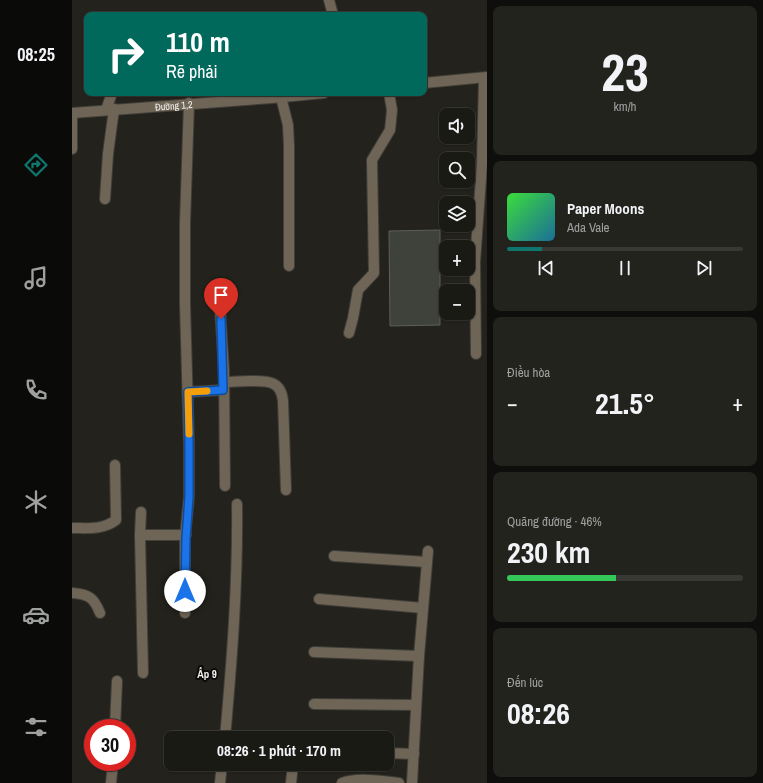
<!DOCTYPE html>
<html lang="vi">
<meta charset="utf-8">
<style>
body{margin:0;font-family:"Archivo Narrow",sans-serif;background:#23231e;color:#f1f3f6;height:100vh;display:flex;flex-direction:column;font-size:15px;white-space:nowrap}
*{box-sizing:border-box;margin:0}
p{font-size:13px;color:#9fa1a0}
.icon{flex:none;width:22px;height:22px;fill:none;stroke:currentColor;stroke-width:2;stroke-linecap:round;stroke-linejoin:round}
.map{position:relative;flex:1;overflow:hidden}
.sheet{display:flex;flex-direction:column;gap:6px;padding:6px;background:#0e0e0c;width:276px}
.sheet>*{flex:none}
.banner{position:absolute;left:12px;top:12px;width:343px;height:84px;border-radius:8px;box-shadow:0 1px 3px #0004,0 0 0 1px #383834;background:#00695c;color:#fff;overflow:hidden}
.tools{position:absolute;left:367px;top:108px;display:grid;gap:8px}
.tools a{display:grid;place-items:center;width:36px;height:36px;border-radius:8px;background:#1a1a15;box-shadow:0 1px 3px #0004,0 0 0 1px #383834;font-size:20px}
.speed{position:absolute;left:12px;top:719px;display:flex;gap:8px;font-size:20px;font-weight:700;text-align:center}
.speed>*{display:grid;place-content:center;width:52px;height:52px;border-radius:50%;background:#1a1a15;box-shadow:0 1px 3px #0004,0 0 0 1px #383834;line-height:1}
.speed .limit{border:6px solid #d22;background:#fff;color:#111}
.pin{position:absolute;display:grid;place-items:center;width:34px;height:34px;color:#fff;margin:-41px -17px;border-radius:50% 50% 50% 0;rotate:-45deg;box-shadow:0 0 4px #0007}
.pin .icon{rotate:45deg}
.me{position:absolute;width:44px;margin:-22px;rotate:0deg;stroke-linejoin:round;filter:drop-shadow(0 0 3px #0008)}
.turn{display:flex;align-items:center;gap:14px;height:84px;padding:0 16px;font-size:18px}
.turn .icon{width:52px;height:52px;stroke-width:2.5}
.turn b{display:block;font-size:28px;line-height:34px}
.big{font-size:30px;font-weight:800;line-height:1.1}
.sheet .card{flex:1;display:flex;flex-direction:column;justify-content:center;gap:6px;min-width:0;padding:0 14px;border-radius:8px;background:#23231e}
.sheet .dial{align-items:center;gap:0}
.dial b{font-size:52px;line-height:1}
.song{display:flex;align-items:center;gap:12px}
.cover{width:48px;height:48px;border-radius:6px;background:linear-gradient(135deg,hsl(120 70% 55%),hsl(200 70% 35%))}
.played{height:4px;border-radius:2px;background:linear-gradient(90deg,#0f766e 15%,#383834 15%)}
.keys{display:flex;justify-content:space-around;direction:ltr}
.heat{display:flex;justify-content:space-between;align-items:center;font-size:22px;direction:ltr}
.charge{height:6px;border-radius:3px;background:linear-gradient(90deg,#34c759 46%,#383834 0)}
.trip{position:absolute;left:92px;top:731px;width:230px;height:40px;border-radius:8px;background:#1a1a15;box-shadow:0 1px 3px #0004,0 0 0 1px #383834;font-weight:800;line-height:40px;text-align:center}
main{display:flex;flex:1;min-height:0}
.tab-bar{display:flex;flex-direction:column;width:72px;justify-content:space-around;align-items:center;background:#0a0a08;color:#9fa1a0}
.tab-bar .icon{width:28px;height:28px}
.tab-bar .active{color:#0f766e}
.tab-bar b{font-size:18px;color:#f1f3f6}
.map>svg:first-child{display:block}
.building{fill:#3f413b;stroke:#5d5f59}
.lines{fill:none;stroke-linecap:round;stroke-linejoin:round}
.minor-casing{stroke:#403f39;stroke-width:12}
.minor{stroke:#6f6557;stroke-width:10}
.route-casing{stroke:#114b97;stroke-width:10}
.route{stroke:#1a73e8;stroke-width:7}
.slow{stroke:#f59e0b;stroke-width:7}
.labels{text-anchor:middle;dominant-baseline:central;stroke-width:4;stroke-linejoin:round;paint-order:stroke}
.street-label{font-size:10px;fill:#f1f1ed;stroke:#0c0b09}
.neighbourhood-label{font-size:11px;font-weight:bold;fill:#f1f1ed;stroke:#0c0b09}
</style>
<main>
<nav class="tab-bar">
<b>08:25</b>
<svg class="icon active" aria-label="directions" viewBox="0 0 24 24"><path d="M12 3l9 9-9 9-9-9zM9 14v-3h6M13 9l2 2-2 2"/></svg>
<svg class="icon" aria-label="music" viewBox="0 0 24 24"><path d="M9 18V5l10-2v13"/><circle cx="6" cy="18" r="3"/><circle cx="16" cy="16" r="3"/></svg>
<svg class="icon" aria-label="phone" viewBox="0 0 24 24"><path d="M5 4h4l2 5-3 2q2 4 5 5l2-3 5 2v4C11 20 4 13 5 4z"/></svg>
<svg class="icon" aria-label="climate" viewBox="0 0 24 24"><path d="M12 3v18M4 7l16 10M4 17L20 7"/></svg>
<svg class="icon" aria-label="car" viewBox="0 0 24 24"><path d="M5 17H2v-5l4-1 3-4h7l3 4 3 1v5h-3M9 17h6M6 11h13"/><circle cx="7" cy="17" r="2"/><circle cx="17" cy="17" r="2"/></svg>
<svg class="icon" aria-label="filters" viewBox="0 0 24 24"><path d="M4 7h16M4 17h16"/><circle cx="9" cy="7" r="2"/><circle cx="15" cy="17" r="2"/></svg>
</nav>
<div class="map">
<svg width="415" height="783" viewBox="0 0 415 783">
<rect width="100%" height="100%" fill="#23221c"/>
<path class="building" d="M368 230V325L318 326 317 231Z"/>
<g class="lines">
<g class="minor-casing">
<g id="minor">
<path d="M257 0 261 15"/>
<path d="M352 83 415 77"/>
<path d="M209 97 216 125 217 146V266"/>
<path d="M34 110 40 93"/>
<path id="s1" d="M0 113 200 98 252 93"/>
<path d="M0 149V113"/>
<path d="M33 199 36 154 42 109"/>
<path d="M148 308 152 371 153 486"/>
<path d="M277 333 281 318 286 290 302 273 300 160 318 130 320 110 317 93"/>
<path d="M404 354 403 262 410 164 412 78"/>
<path d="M152 382C160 382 169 381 178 381 195 381 209 380 211 401L214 490"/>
<path d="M116 392 151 390"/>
<path d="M69 512 68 535 71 673"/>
<path d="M0 528C16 528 31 530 44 520L43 465"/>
<path d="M68 535H114"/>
<path d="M262 556 355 562"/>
<path d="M0 593C17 594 22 598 28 613"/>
<path d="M247 599 351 608"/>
<path d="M113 613V537L117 497V445L113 304V223L117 103"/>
<path d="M242 652 347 656"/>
<path d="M242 704 344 705"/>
<path d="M43 728 45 681"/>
<path d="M153 738C160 660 166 582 165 504"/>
<path d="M315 753 342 754"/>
<path d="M39 783 41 762"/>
<path d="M148 783 150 764"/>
<path d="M219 783 221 764"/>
<path d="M270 783C285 777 311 781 327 783"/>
<path d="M340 783 347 656 356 551"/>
</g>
</g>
<use href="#minor" class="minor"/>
</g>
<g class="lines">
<g class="route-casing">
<path id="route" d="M113 591 114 538 117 497V445L116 392 151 390 149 319"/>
</g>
<use href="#route" class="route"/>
<path class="slow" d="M117 434 116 392 135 391"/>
</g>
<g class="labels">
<g class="street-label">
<text stroke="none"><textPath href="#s1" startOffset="102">Đường 1,2</textPath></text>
</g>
<g class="neighbourhood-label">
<text x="135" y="674">Ấp 9</text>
</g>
</g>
</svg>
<div class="tools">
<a><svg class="icon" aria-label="sound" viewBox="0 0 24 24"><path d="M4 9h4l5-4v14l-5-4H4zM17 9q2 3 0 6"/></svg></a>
<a><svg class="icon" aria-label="search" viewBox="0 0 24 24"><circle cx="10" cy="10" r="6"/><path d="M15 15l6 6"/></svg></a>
<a><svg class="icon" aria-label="layers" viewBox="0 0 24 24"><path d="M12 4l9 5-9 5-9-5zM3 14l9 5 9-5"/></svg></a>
<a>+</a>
<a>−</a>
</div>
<div class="speed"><div class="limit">30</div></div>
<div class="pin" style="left:149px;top:319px;background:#d93025"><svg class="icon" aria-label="arrive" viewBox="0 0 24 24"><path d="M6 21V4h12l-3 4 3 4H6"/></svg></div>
<svg class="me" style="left:113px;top:591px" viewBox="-20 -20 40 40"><circle r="19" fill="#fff"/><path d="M0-13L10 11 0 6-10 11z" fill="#1a73e8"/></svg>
<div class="trip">08:26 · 1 phút · 170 m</div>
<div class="banner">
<div class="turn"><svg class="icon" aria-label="right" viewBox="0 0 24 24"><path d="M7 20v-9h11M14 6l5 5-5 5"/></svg><div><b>110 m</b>Rẽ phải</div></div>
</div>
</div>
<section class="sheet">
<div class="card dial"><b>23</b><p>km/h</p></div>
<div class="card">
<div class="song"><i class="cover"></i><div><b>Paper Moons</b><p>Ada Vale</p></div></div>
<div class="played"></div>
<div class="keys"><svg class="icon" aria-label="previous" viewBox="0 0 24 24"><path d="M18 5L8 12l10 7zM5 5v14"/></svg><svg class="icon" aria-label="pause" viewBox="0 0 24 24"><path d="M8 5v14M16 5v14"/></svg><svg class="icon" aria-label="next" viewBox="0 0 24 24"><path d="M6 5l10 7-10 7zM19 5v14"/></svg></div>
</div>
<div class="card"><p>Điều hòa</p>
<div class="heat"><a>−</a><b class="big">21.5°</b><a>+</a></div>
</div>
<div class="card"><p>Quãng đường · 46%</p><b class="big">230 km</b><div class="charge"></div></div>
<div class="card"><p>Đến lúc</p><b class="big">08:26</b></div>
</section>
</main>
